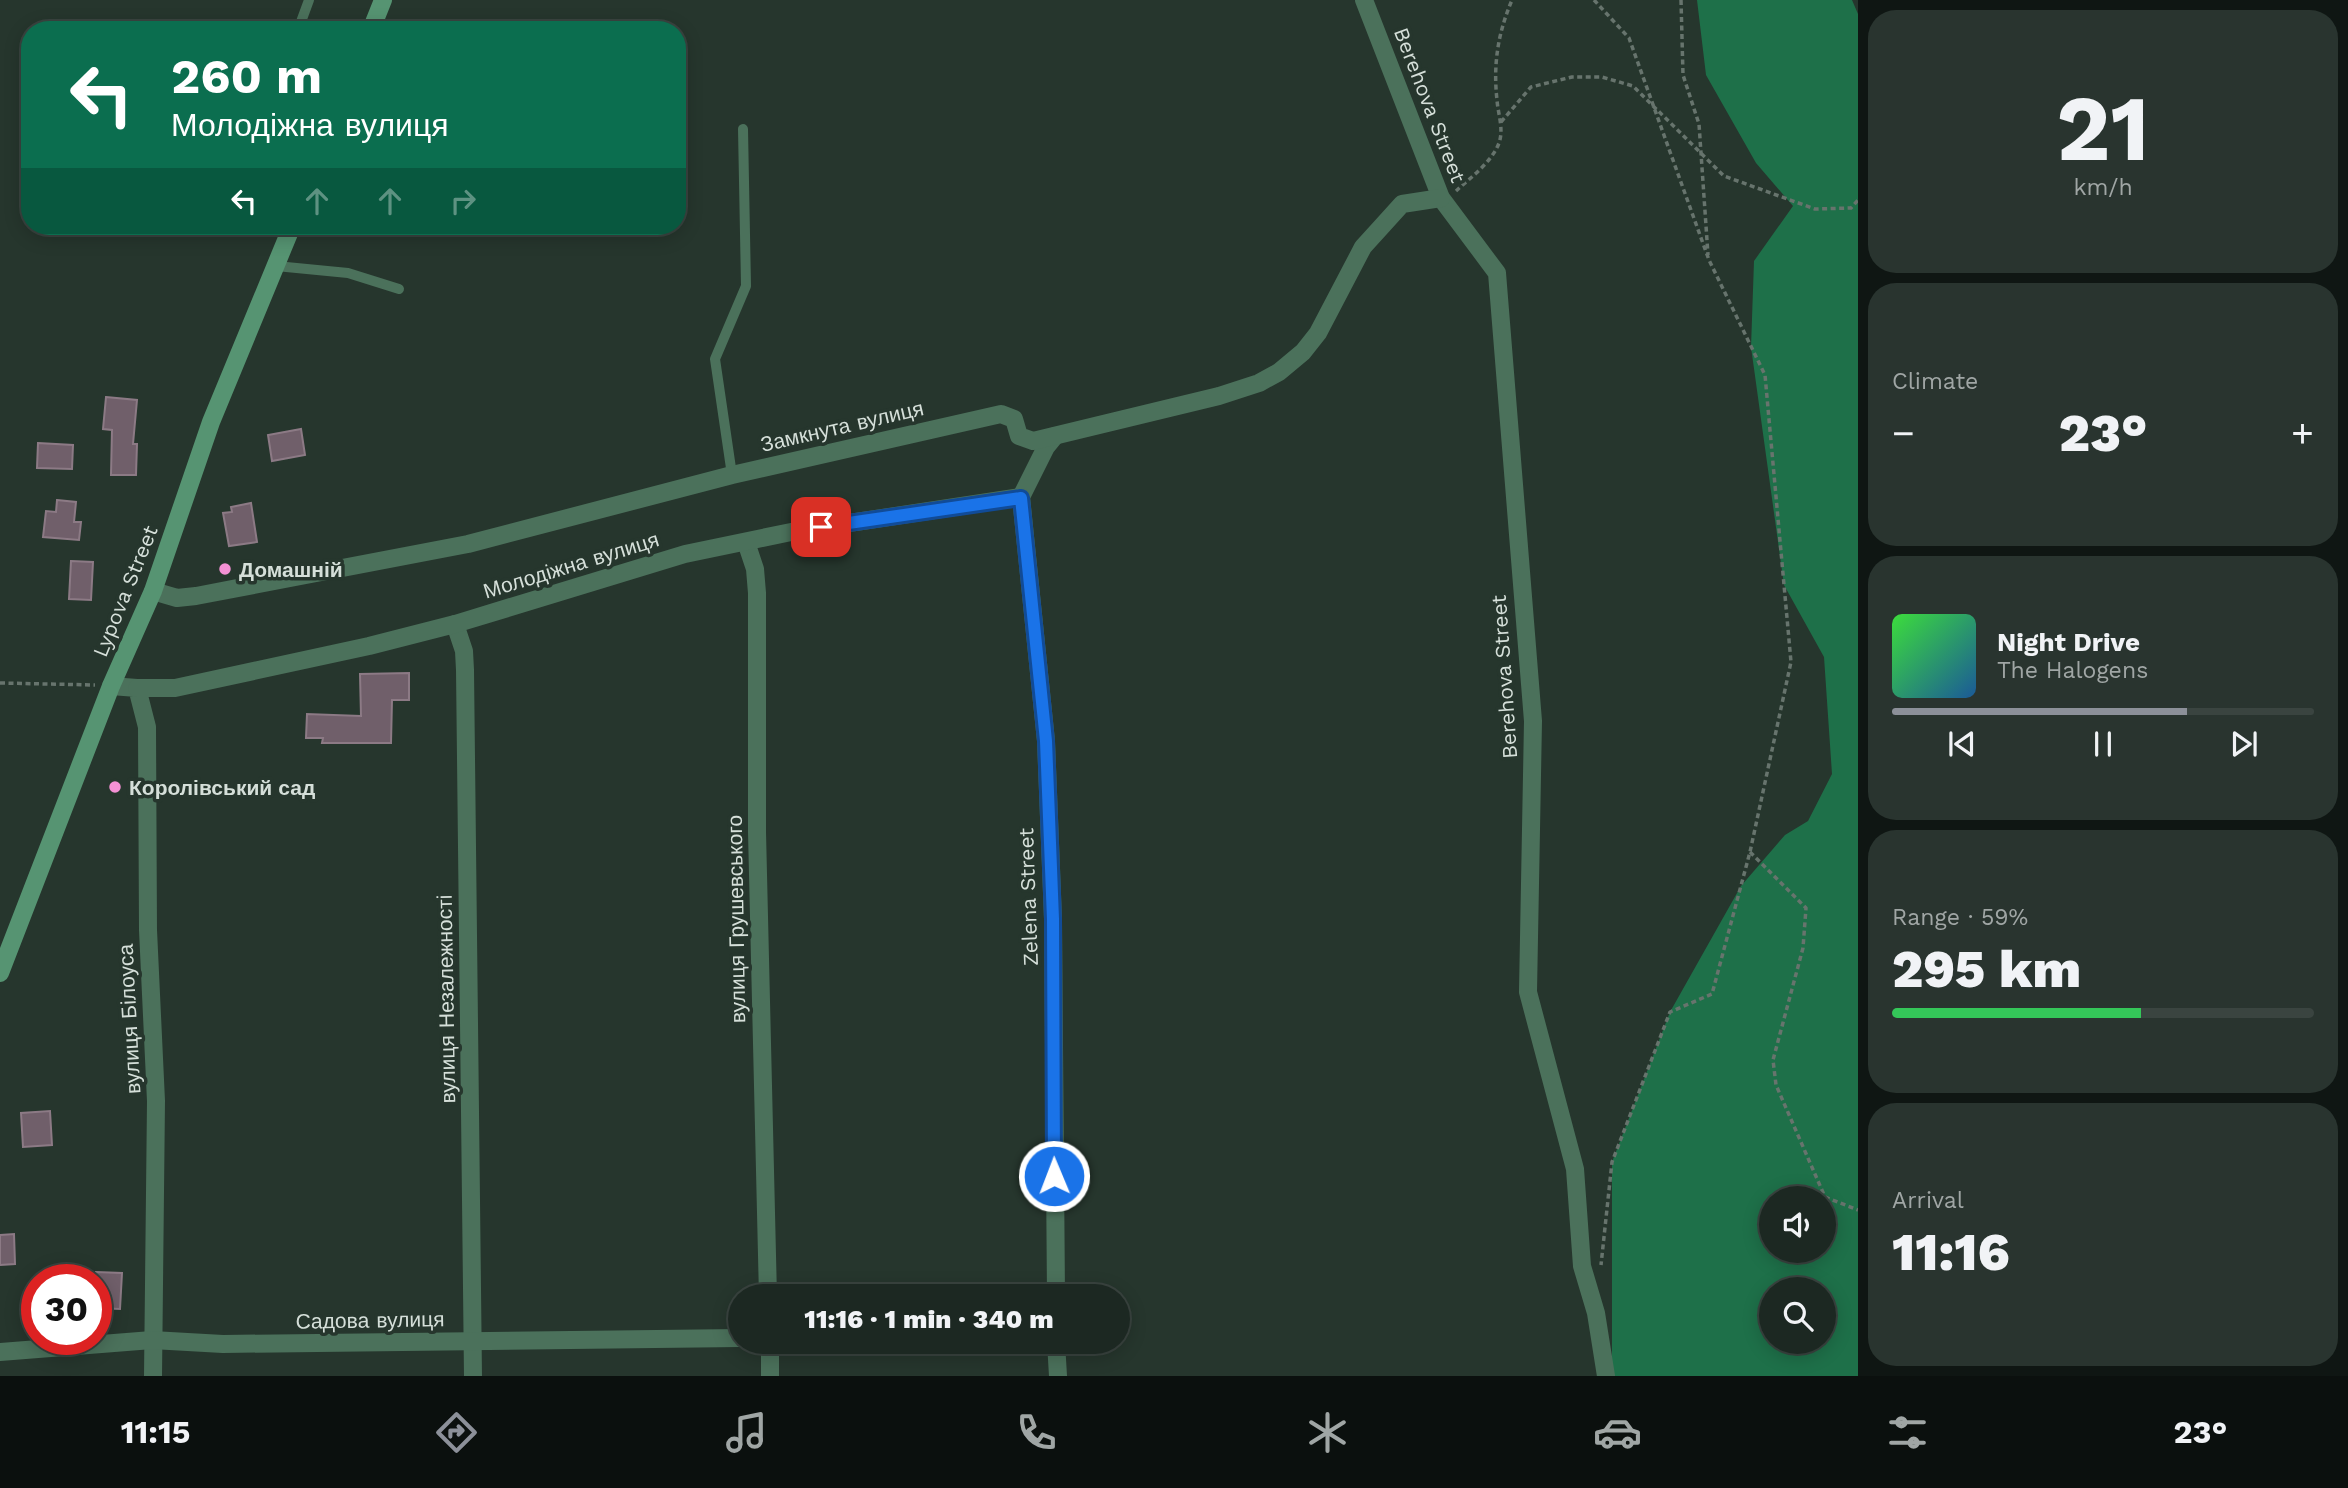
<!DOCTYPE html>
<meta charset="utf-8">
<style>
body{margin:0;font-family:"Work Sans",sans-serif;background:#29342f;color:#f1f3f6;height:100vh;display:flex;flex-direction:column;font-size:26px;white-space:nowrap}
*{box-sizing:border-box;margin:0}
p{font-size:23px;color:#a0a6a5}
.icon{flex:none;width:38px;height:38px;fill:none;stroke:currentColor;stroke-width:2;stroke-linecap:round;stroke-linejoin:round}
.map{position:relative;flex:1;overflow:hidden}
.sheet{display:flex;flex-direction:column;gap:10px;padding:10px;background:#0f1613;width:490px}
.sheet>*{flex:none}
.hud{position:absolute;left:21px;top:21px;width:665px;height:214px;border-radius:28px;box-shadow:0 4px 18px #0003,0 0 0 2px #3a4440;background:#0b6e4f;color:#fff;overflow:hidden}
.controls{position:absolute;left:1759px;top:1186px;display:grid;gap:14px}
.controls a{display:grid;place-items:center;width:77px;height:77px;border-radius:50%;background:#1c2822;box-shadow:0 4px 18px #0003,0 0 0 2px #3a4440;font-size:35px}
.speed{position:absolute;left:21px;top:1264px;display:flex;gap:14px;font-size:35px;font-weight:700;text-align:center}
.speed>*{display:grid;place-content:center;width:91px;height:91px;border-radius:50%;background:#1c2822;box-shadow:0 4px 18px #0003,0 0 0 2px #3a4440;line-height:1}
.speed .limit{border:10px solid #d22;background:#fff;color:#111}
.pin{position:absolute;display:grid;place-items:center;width:60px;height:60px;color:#fff;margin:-30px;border-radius:14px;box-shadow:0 4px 10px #0006}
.me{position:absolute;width:77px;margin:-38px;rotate:359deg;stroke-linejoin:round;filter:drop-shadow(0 0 5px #0008)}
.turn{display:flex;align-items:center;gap:24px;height:147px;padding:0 35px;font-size:32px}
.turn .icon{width:91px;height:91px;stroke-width:2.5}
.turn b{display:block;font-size:49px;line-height:60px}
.lanes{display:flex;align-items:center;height:66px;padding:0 35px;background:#0003;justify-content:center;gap:35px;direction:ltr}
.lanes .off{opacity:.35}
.big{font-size:52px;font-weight:800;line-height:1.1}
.sheet .widget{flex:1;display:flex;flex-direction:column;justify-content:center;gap:10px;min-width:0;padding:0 24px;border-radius:28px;background:#29342f}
.sheet .dial{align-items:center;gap:0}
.dial b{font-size:91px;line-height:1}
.song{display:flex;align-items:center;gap:21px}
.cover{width:84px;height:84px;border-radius:10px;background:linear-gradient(135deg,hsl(120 70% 55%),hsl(210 70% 35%))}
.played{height:7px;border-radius:4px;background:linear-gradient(90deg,#8c9099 70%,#3a4440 70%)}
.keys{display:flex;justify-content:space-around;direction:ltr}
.heat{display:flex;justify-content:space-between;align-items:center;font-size:38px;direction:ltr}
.charge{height:10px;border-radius:5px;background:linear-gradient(90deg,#34c759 59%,#3a4440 0)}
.trip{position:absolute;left:728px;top:1284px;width:402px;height:70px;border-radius:35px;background:#1c2822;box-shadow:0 4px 18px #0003,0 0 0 2px #3a4440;font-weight:800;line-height:70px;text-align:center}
.menu{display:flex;height:112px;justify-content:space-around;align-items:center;background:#0b100e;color:#a0a6a5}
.menu .icon{width:49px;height:49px}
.menu .active{color:#8c9099}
.menu b{font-size:32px;color:#f1f3f6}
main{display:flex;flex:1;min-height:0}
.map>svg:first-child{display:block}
.forest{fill:#1e7049;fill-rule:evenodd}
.building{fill:#705f6a;stroke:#8c7a85;stroke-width:2}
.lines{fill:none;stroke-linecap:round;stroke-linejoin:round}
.path{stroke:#67746d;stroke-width:3.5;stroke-dasharray:5 3.5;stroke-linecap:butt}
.lane{stroke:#4b715b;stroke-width:10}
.street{stroke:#4b715b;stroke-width:18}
.secondary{stroke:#569472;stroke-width:18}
.route-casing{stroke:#114b97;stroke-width:18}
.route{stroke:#1a73e8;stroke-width:12}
.poi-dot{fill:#f491d4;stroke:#26362d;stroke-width:2.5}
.labels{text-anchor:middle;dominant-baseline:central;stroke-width:7;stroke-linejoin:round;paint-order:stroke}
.street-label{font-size:21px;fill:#d5dfd9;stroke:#26362d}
.poi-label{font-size:21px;font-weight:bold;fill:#d5dfd9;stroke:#26362d;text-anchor:start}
</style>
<main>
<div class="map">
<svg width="1858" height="1376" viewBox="0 0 1858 1376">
<rect width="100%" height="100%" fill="#26362d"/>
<path class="forest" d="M1697 0H1852L1858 14V1376H1612V1162L1670 1012 1741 886 1785 835 1808 821 1832 774 1824 657 1784 585 1751 347 1754 261 1793 206 1756 163 1706 75ZM1771 1199H1824V1251H1771ZM1771 1290H1824V1342H1771Z"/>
<g class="building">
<path d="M106 397 137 400 133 444H137L136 475H111L112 430 103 429Z"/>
<path d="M301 429 305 455 272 461 268 435Z"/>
<path d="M38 443 73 445 72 469 37 468Z"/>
<path d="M57 500 76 502 74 522H81L79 540 43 537 46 511 56 512Z"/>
<path d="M251 503 257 542 229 546 223 513 232 512 231 507Z"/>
<path d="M71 561 93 562 91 600 69 599Z"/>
<path d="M409 673V700H392L391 743H322L323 738H306L307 714 361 716 360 674Z"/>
<path d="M50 1111 52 1145 23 1147 21 1113Z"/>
<path d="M14 1234 15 1264 0 1265V1235Z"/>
<path d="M96 1272 122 1273 120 1309 96 1308Z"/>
</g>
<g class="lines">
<g class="path">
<path d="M1594 0 1629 38 1709 260 1765 375 1791 662 1750 852 1712 994 1670 1012 1612 1162 1601 1265"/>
<path d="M1681 0 1683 75 1699 124 1708 255"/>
<path d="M1501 122 1531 87 1572 77H1602L1633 86 1724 176 1815 209 1851 208 1858 200"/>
<path d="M1456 191C1470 178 1492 162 1499 143 1504 129 1498 114 1497 100 1493 64 1498 33 1512 0"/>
<path d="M0 683 95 685"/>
<path d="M1750 852 1806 908 1803 948 1773 1060 1776 1085 1825 1197 1858 1210"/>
</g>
<g class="lane">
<path d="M298 30 309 0"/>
<path d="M276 266 348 273 399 289"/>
<path d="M732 475 715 359 746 286 743 129"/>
</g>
<g class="street">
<path d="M1364 0 1441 198 1497 273 1533 721 1528 992 1575 1169 1582 1266 1596 1313 1606 1376"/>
<path d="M1055 436 1046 447 1021 497 1046 741 1053 919 1056 1297"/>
<path d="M746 542 755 569 757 593V832L768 1297"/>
<path d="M153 591 177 598 196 596 468 544 732 475 1001 414 1014 419 1019 436 1033 441 1219 396 1259 383 1279 372 1303 352 1318 333 1363 247 1383 225 1402 204 1441 198"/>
<path d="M455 624 464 651 465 670 473 1376"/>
<path d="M111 686 137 688 147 727 148 930 156 1101 153 1376"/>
<path d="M137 688H175L369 646 455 624 685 554 796 531 1021 497"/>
<path d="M770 1342V1376"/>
<path d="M1056 1342 1058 1376"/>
<path d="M0 1352 152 1340 223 1344 740 1338"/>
</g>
<g class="secondary">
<path d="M371 30 383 0"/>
<path d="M0 973 111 686 153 591 211 422 292 226"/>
</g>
</g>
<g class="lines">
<g class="route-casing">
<path id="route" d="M821 527 1021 498 1046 741 1053 919 1054 1176"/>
</g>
<use href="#route" class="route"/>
</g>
<g class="poi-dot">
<circle cx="225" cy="569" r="7"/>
<circle cx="115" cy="787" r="7"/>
</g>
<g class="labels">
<g class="street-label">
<text transform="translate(1430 105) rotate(69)">Berehova Street</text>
<text transform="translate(842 426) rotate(-13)">Замкнута вулиця</text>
<text transform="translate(571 565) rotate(-17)">Молодіжна вулиця</text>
<text transform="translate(125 591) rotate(-68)">Lypova Street</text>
<text transform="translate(1504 677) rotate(-94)">Berehova Street</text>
<text transform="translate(1028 897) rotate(-92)">Zelena Street</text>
<text transform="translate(736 919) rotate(-91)">вулиця Грушевського</text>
<text transform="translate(446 999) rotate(-91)">вулиця Незалежності</text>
<text transform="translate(129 1019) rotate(-93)">вулиця Білоуса</text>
<text transform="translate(370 1320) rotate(-1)">Садова вулиця</text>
</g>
<g class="poi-label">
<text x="239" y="569">Домашній</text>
<text x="129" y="787">Королівський сад</text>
</g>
</g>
</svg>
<div class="controls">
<a><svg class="icon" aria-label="sound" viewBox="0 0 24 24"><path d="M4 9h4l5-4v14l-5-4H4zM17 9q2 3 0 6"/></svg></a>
<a><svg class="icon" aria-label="search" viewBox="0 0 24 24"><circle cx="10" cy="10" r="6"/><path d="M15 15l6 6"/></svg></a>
</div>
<div class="speed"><div class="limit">30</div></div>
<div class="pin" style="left:821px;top:527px;background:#d93025"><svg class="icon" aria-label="arrive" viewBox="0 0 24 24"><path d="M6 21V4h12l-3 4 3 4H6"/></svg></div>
<svg class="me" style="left:1054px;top:1176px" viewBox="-20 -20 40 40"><circle r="17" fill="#1a73e8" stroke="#fff" stroke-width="3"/><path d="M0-11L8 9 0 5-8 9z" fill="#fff"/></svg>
<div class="trip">11:16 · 1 min · 340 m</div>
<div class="hud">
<div class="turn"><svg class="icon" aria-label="left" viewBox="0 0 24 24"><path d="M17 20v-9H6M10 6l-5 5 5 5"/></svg><div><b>260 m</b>Молодіжна вулиця</div></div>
<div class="lanes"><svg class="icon" aria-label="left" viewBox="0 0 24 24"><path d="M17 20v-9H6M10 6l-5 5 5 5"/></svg><svg class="icon off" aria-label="ahead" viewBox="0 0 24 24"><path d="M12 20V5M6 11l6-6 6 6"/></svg><svg class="icon off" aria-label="ahead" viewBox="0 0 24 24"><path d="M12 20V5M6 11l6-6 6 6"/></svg><svg class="icon off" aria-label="right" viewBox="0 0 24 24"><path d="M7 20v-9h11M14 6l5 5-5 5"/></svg></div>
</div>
</div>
<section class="sheet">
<div class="widget dial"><b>21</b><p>km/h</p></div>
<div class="widget"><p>Climate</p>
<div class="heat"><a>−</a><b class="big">23°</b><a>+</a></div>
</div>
<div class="widget">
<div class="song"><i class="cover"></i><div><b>Night Drive</b><p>The Halogens</p></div></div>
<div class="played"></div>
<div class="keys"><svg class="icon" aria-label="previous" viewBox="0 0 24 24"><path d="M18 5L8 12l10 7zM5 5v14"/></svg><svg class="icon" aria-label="pause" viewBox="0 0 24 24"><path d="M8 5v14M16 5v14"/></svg><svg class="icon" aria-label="next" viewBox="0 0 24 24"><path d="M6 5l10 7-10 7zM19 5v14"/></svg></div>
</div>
<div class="widget"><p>Range · 59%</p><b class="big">295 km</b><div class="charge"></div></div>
<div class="widget"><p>Arrival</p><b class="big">11:16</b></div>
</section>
</main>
<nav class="menu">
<b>11:15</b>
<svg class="icon active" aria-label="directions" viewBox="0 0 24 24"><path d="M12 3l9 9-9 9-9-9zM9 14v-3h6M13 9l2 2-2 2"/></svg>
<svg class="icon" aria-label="music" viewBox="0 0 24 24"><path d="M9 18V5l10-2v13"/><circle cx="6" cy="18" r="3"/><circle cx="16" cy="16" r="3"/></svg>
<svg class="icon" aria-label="phone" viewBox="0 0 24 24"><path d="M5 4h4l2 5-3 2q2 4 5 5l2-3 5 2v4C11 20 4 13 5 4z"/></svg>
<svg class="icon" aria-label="climate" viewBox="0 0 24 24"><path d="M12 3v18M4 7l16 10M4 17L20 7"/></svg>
<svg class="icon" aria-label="car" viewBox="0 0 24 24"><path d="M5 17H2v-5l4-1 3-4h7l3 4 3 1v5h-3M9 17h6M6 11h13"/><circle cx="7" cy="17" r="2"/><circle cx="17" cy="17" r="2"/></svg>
<svg class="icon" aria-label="filters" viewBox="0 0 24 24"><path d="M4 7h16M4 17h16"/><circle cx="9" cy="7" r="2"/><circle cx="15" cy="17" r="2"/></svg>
<b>23°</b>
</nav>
